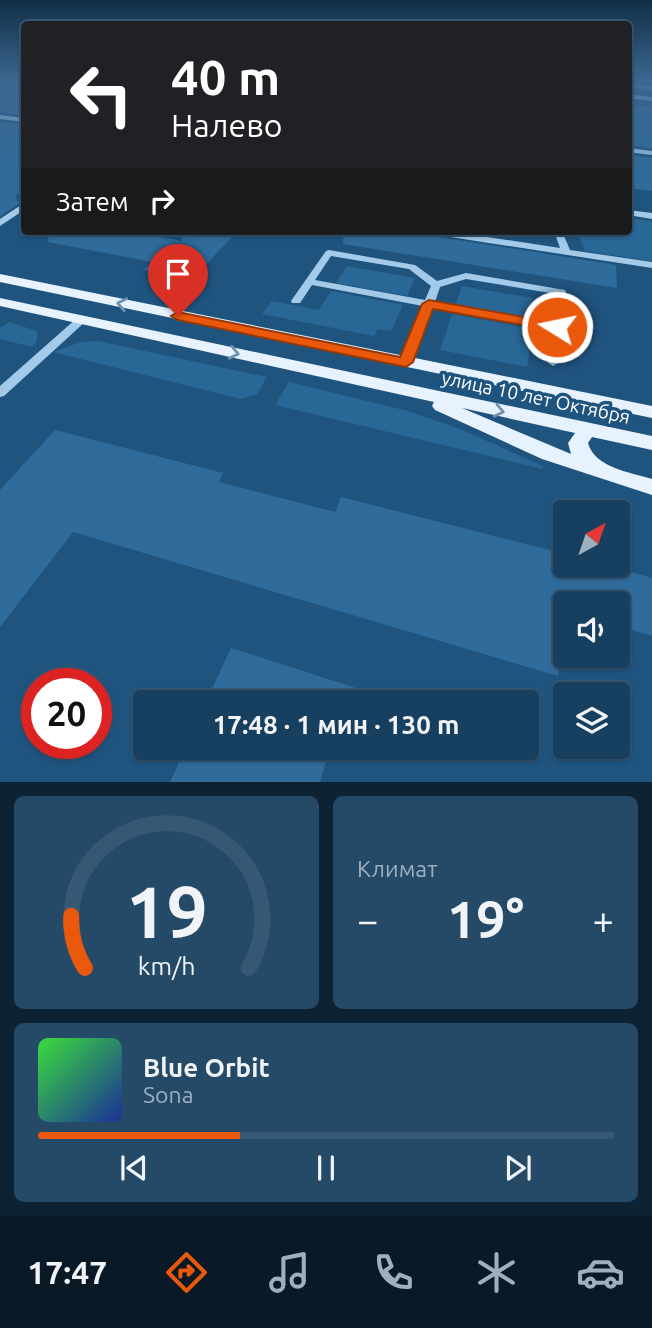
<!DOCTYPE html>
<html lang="ru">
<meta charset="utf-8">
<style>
body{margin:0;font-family:Ubuntu,sans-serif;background:#244a68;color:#f1f3f6;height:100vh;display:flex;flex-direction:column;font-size:26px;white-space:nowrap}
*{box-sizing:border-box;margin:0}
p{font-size:23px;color:#9eafbd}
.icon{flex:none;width:38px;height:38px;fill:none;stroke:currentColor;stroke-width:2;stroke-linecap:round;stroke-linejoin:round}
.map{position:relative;height:782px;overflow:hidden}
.drawer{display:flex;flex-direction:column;gap:14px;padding:14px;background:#0d2334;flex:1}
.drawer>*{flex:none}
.banner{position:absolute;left:21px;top:21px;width:611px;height:214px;border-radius:7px;box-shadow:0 2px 5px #0004,0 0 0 2px #365874;background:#202124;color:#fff;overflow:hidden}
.needle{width:46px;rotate:40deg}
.tools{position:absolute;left:553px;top:500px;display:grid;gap:14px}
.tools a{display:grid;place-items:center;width:77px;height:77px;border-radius:7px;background:#173f5f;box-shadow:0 2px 5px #0004,0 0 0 2px #365874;font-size:35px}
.speed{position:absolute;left:21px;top:668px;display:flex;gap:14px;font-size:35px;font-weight:700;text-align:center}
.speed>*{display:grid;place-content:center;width:91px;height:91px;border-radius:50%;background:#173f5f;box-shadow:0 2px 5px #0004,0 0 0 2px #365874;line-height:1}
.speed .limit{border:10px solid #d22;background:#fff;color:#111}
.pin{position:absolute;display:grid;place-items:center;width:60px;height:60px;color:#fff;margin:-72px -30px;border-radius:50% 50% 50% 0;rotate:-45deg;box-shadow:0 0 7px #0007}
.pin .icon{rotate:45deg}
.me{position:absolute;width:77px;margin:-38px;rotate:280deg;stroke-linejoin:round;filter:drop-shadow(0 0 5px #0008)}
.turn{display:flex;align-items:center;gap:24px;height:147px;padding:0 35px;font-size:32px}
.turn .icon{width:91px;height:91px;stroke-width:2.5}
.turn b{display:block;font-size:49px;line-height:60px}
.then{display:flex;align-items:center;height:66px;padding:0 35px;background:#0003;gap:14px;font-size:26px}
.big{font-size:52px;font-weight:600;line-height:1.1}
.drawer .tile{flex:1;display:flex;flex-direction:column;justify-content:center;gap:10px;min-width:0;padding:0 24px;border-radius:10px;background:#244a68}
.drawer .dial{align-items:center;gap:0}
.dial svg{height:182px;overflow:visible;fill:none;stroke:#365874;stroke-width:7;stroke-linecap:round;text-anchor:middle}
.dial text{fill:#f1f3f6;stroke:none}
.song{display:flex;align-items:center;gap:21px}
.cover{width:84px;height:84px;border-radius:10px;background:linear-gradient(135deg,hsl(120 70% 55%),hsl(230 70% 35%))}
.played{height:7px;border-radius:4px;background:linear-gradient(90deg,#ea580c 35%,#365874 35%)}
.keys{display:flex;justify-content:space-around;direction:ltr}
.heat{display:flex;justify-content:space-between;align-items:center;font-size:38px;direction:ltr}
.drawer .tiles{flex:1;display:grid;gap:14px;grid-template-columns:1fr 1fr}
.tile:last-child{grid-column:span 2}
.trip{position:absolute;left:133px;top:690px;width:406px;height:70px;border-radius:7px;background:#173f5f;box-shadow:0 2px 5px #0004,0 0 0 2px #365874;font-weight:600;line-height:70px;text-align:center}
.tabs{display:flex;height:112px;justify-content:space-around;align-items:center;background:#091926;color:#9eafbd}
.tabs .icon{width:49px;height:49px}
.tabs .current{color:#ea580c}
.tabs b{font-size:32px;color:#f1f3f6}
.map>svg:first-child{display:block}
.green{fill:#296797}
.building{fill:#2f6c9c}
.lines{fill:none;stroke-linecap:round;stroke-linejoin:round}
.minor{fill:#a3cae8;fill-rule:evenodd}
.major{fill:#e6f2fd;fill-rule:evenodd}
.oneway{stroke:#6f93b1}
.route{fill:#ea580c;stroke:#983908;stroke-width:2}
.labels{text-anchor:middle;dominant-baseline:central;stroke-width:7;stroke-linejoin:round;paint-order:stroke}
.street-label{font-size:19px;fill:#fff;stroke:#1f547f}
</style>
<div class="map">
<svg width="652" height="782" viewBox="0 0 652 782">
<rect width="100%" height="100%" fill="#1f547f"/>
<g class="green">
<path d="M628 218 652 221V261L585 251 577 231H628Z"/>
<path d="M347 266 415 278 407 296 336 283Z"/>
<path d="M462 286 538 299 535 319 455 305Z"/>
<path d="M331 291 403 305 391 331 378 329 374 336 262 314 272 301 319 310Z"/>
<path d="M452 314 533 329 527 367 440 350Z"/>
<path d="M9 322 37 331V341L32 347 0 339V328Z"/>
<path d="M98 341 267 377 257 394 241 399 53 352 81 342Z"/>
<path d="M289 382 408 411 460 429 543 466V469L275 405Z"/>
</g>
<g class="building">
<path d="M0 81H24V115L0 112Z"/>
<path d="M628 105 652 107V148L628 145Z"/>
<path d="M0 122 24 124V193L16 195 17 201H24V203H20L0 216Z"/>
<path d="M628 155 652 158V191L628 188Z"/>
<path d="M49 231H125L182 241V231H238L192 279 143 270 152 262 48 242Z"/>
<path d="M344 231H402L616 265 617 288 343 244Z"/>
<path d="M55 430 223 473 219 482 335 512 341 497 565 554V565H606L652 578V636L618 626V604H565V611L561 610 558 676 73 532 0 627V490Z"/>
<path d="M231 648 384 697 383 702H206Z"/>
<path d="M186 747H330L320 782H170Z"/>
</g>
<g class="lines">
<g class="minor">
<path d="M628 83 652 86V90L628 87Z"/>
<path d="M628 94 652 97V101L628 98Z"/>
<path d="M0 115 24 118V122L0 119Z"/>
<path d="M628 148 652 151V155L628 152Z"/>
<rect x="19" y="195" width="5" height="4"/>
<path d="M21 205H24V210L0 226V219Z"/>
<path d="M628 210 652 213V219L628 215Z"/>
<path d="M427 231H448L560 248 554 231H562L570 250 652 262V268L431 234Z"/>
<path d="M329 250 415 265 437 281 466 273 565 290 566 292 559 362 553 366 547 362 551 329 432 307 412 362 410 365H402L400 362 423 306 312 285 300 303H292L291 301 326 251ZM331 256 409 269 431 286 425 300 315 280ZM466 279 556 294 552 323 435 302 440 287Z"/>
<path d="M81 317 86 320 85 322 4 396 0 397V386L77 318Z"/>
</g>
<g class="major">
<path d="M0 274 652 406V418L0 282Z"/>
<path d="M0 298 652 436V450L592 437 588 443C595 468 630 472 652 479V495L542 459 435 410 432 406 434 402 0 306ZM462 408 575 433 568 443 571 454Z"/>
</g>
</g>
<defs><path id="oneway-chevron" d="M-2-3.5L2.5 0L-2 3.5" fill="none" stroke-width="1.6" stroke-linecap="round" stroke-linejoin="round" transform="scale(1.75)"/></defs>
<g class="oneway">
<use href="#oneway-chevron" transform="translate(122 304) rotate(-168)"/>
<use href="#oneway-chevron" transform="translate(234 353) rotate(12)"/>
<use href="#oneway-chevron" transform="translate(499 411) rotate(12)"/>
</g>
<linearGradient id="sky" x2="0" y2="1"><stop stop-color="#112e46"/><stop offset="0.42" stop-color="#3c6790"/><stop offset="1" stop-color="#3c6790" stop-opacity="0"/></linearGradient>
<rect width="652" height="191" fill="url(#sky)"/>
<path class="route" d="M429 300 557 323 564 327 557 331 433 309 413 362 406 367 178 320 171 316 178 312 400 357 422 304Z"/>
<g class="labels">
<g class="street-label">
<text transform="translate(536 397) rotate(12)">улица 10 лет Октября</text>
</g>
</g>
</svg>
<div class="tools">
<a><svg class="needle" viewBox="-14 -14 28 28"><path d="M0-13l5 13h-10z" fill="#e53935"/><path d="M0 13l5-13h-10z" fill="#9eafbd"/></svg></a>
<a><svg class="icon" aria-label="sound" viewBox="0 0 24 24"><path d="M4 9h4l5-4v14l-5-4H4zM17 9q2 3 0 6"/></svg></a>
<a><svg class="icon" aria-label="layers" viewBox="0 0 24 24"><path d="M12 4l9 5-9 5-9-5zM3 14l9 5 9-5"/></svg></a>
</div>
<div class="speed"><div class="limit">20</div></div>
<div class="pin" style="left:178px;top:316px;background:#d93025"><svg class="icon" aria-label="arrive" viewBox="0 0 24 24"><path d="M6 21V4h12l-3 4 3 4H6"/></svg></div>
<svg class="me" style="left:557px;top:327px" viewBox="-20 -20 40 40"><circle r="17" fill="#ea580c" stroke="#fff" stroke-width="3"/><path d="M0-11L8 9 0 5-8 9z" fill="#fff"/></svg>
<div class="trip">17:48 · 1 мин · 130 m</div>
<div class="banner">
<div class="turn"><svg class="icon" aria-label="left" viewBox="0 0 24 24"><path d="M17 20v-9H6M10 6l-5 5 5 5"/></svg><div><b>40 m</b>Налево</div></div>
<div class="then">Затем<svg class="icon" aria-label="right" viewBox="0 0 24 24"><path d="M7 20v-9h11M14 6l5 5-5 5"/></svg></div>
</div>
</div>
<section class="drawer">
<div class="tiles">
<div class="tile dial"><svg viewBox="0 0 100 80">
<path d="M14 69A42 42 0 1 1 86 69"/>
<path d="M14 69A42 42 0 0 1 8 46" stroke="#ea580c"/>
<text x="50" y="56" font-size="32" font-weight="700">19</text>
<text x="50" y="72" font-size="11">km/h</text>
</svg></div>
<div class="tile"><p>Климат</p>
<div class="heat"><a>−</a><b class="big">19°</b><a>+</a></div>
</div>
<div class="tile">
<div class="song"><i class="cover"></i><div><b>Blue Orbit</b><p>Sona</p></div></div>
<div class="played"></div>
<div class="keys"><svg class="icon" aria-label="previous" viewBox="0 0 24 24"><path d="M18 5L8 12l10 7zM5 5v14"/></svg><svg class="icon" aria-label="pause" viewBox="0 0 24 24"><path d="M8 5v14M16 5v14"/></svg><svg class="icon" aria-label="next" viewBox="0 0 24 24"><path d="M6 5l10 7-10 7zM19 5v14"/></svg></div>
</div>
</div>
</section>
<nav class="tabs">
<b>17:47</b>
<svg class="icon current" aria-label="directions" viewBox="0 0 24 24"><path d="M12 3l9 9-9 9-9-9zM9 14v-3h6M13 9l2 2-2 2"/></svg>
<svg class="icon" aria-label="music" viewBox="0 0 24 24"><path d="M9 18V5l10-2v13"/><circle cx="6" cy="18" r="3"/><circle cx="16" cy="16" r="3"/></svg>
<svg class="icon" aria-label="phone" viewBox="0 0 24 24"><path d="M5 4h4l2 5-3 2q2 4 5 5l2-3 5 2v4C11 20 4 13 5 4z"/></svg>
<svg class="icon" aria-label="climate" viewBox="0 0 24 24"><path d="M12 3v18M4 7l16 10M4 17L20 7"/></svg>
<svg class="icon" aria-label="car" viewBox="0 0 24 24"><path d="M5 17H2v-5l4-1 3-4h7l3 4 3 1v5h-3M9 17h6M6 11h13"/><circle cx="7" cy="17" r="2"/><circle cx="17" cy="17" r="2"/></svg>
</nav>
